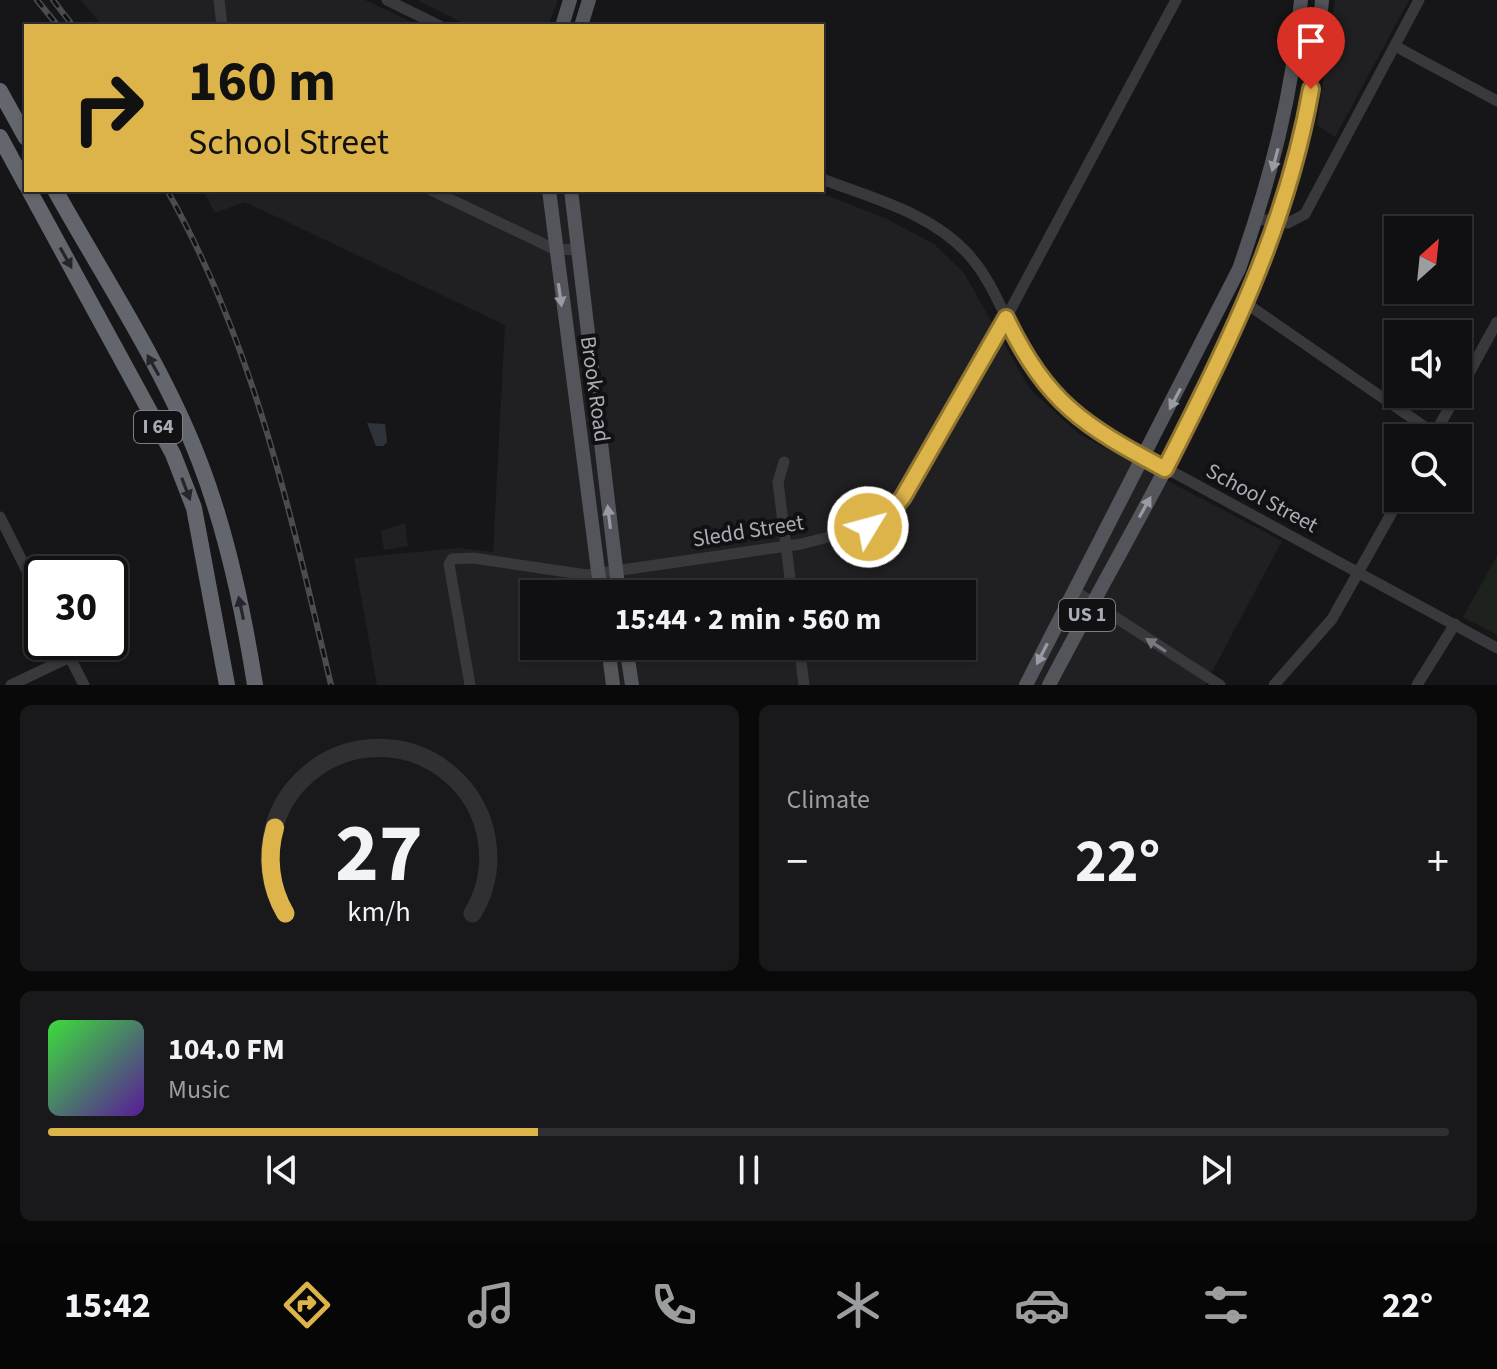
<!DOCTYPE html>
<meta charset="utf-8">
<style>
body{margin:0;font-family:"Source Sans 3",sans-serif;background:#19191b;color:#f1f3f6;height:100vh;display:flex;flex-direction:column;font-size:30px;white-space:nowrap}
*{box-sizing:border-box;margin:0}
p{font-size:26px;color:#9c9d9f}
.icon{flex:none;width:44px;height:44px;fill:none;stroke:currentColor;stroke-width:2;stroke-linecap:round;stroke-linejoin:round}
.map{position:relative;height:685px;overflow:hidden}
.sheet{display:flex;flex-direction:column;gap:20px;padding:20px;background:#09090a;flex:1}
.sheet>*{flex:none}
.banner{position:absolute;left:24px;top:24px;width:800px;height:168px;border-radius:0px;box-shadow:0 2px 6px #0004,0 0 0 2px #303032;background:#ddb44a;color:#111;overflow:hidden}
.needle{width:52px;rotate:27deg}
.controls{position:absolute;left:1384px;top:216px;display:grid;gap:16px}
.controls a{display:grid;place-items:center;width:88px;height:88px;border-radius:0px;background:#101012;box-shadow:0 2px 6px #0004,0 0 0 2px #303032;font-size:40px}
.speed{position:absolute;left:24px;top:556px;display:flex;gap:16px;font-size:40px;font-weight:700;text-align:center}
.speed>*{display:grid;place-content:center;width:104px;height:104px;border-radius:50%;background:#101012;box-shadow:0 2px 6px #0004,0 0 0 2px #303032;line-height:1}
.speed .limit{border:4px solid #111;border-radius:12px;background:#fff;color:#111}
.pin{position:absolute;display:grid;place-items:center;width:68px;height:68px;color:#fff;margin:-82px -34px;border-radius:50% 50% 50% 0;rotate:-45deg;box-shadow:0 0 8px #0007}
.pin .icon{rotate:45deg}
.me{position:absolute;width:88px;margin:-44px;rotate:53deg;stroke-linejoin:round;filter:drop-shadow(0 0 6px #0008)}
.turn{display:flex;align-items:center;gap:28px;height:168px;padding:0 32px;font-size:36px}
.turn .icon{width:104px;height:104px;stroke-width:2.5}
.turn b{display:block;font-size:56px;line-height:68px}
.big{font-size:60px;font-weight:700;line-height:1.1}
.sheet .widget{flex:1;display:flex;flex-direction:column;justify-content:center;gap:12px;min-width:0;padding:0 28px;border-radius:12px;background:#19191b}
.sheet .dial{align-items:center;gap:0}
.dial svg{height:208px;overflow:visible;fill:none;stroke:#303032;stroke-width:7;stroke-linecap:round;text-anchor:middle}
.dial text{fill:#f1f3f6;stroke:none}
.song{display:flex;align-items:center;gap:24px}
.cover{width:96px;height:96px;border-radius:12px;background:linear-gradient(135deg,hsl(120 70% 55%),hsl(270 70% 35%))}
.played{height:8px;border-radius:4px;background:linear-gradient(90deg,#ddb44a 35%,#303032 35%)}
.keys{display:flex;justify-content:space-around;direction:ltr}
.heat{display:flex;justify-content:space-between;align-items:center;font-size:44px;direction:ltr}
.sheet .tiles{flex:1;display:grid;gap:20px;grid-template-columns:1fr 1fr}
.widget:last-child{grid-column:span 2}
.trip{position:absolute;left:520px;top:580px;width:456px;height:80px;border-radius:0px;background:#101012;box-shadow:0 2px 6px #0004,0 0 0 2px #303032;font-weight:700;line-height:80px;text-align:center}
.tabs{display:flex;height:128px;justify-content:space-around;align-items:center;background:#060607;color:#9c9d9f}
.tabs .icon{width:56px;height:56px}
.tabs .active{color:#ddb44a}
.tabs b{font-size:36px;color:#f1f3f6}
.map>svg:first-child{display:block}
.built{fill:#202022;fill-rule:evenodd}
.green{fill:#1d221e}
.water{fill:#2e343a}
.lines{fill:none;stroke-linecap:round;stroke-linejoin:round}
.minor{stroke:#38383d;stroke-width:11}
.major{stroke:#54555b;stroke-width:14}
.highway{stroke:#64666d;stroke-width:16}
.rail-casing{stroke:#4b4c51;stroke-width:6}
.rail{stroke:#111113;stroke-width:3;stroke-dasharray:9;stroke-linecap:butt}
.oneway{fill:#999ba4}
.oneway2{fill:#26262a}
.oneway3{fill:#777880}
.route-casing{stroke:#907530;stroke-width:20}
.route{stroke:#ddb44a;stroke-width:14}
.labels{text-anchor:middle;dominant-baseline:central;stroke-width:8;stroke-linejoin:round;paint-order:stroke}
.shield{fill:#111113;stroke:#7c7e85;stroke-width:2}
.shield-label{font-size:20px;font-weight:bold;fill:#aaadb6}
.street-label{font-size:22px;fill:#aaadb6;stroke:#111113}
</style>
<div class="map">
<svg width="1497" height="685" viewBox="0 0 1497 685">
<rect width="100%" height="100%" fill="#161618"/>
<g class="built">
<path d="M80 0H365L421 26H103Z"/>
<path d="M417 0H558L548 26H469Z"/>
<path d="M1335 0H1409L1335 137 1317 125Z"/>
<path d="M203 190H813L885 218 934 244 964 273 1030 389 1079 434 1282 541 1205 685H377L354 558 459 548 493 552 505 325 245 202 215 213ZM534 594H962V646H534Z"/>
<path d="M405 523 408 546 384 550 381 531Z"/>
</g>
<path class="green" d="M1497 556V635L1463 617Z"/>
<path class="water" d="M367 423 385 424 387 442 383 446H376Z"/>
<g class="lines">
<g class="minor">
<path d="M219 0 222 26"/>
<path d="M387 0 440 26"/>
<path d="M1395 46 1497 101"/>
<path d="M822 179C872 198 931 213 968 254 988 276 998 301 1011 328 1030 367 1054 401 1090 427L1497 648"/>
<path d="M431 190 554 249 577 250"/>
<path d="M1258 219 1288 223 1305 214 1419 0"/>
<path d="M1247 304 1435 434"/>
<path d="M1458 393 1497 322"/>
<path d="M1433 437 1457 394"/>
<path d="M784 462 778 482 792 594"/>
<path d="M0 517 42 601"/>
<path d="M1075 591 1220 685"/>
<path d="M62 642 84 685"/>
<path d="M799 646 804 685"/>
<path d="M11 685 70 657"/>
<path d="M470 685 449 564 452 559 473 558 587 575 801 544 868 527 891 512 1006 318 1176 0"/>
<path d="M1274 685 1332 619 1400 498"/>
<path d="M1417 685 1455 624"/>
</g>
<g class="major">
<path d="M562 26 570 0"/>
<path d="M581 26 589 0"/>
<path d="M549 190 601 594"/>
<path d="M571 190 619 594"/>
<path d="M608 646 613 685"/>
<path d="M626 646 632 685"/>
<path d="M1026 685 1239 269C1270 180 1293 94 1301 0"/>
<path d="M1049 685C1164 465 1305 254 1322 0"/>
</g>
<g class="highway">
<path d="M0 91 26 138"/>
<path d="M0 137 26 185"/>
<path d="M29 190 173 454 194 508 227 685"/>
<path d="M55 190C104 278 163 366 199 460 227 532 243 608 255 685"/>
</g>
<g class="rail-casing">
<g id="rail">
<path d="M37 0 58 26"/>
<path d="M53 0 73 26"/>
<path d="M167 190C254 344 291 515 331 685"/>
</g>
</g>
<use href="#rail" class="rail"/>
</g>
<defs><path id="oneway-solid" d="M-6-.8H1V-3.2L6.5 0L1 3.2V.8H-6Z" transform="scale(2)"/></defs>
<g class="oneway">
<use href="#oneway-solid" transform="translate(1275 160) rotate(105)"/>
<use href="#oneway-solid" transform="translate(560 295) rotate(82)"/>
<use href="#oneway-solid" transform="translate(1175 399) rotate(118)"/>
<use href="#oneway-solid" transform="translate(1145 507) rotate(-61)"/>
<use href="#oneway-solid" transform="translate(609 517) rotate(-97)"/>
<use href="#oneway-solid" transform="translate(1042 654) rotate(117)"/>
</g>
<g class="oneway2">
<use href="#oneway-solid" transform="translate(66 258) rotate(61)"/>
<use href="#oneway-solid" transform="translate(153 365) rotate(-119)"/>
<use href="#oneway-solid" transform="translate(186 489) rotate(69)"/>
<use href="#oneway-solid" transform="translate(241 608) rotate(-102)"/>
</g>
<use class="oneway3" href="#oneway-solid" transform="translate(1156 645) rotate(-147)"/>
<g class="lines">
<g class="route-casing">
<path id="route" d="M868 527 891 512 903 497 1006 318C1048 404 1083 425 1165 469 1228 346 1287 226 1311 89"/>
</g>
<use href="#route" class="route"/>
</g>
<g class="labels">
<g class="shield">
<rect x="134" y="411" width="48" height="32" rx="6"/>
<rect x="1059" y="599" width="56" height="32" rx="6"/>
</g>
<g class="shield-label">
<text x="158" y="427">I 64</text>
<text x="1087" y="615">US 1</text>
</g>
<g class="street-label">
<text transform="translate(595 389) rotate(82)">Brook Road</text>
<text transform="translate(1262 498) rotate(28)">School Street</text>
<text transform="translate(748 531) rotate(-9)">Sledd Street</text>
</g>
</g>
</svg>
<div class="controls">
<a><svg class="needle" viewBox="-14 -14 28 28"><path d="M0-13l5 13h-10z" fill="#e53935"/><path d="M0 13l5-13h-10z" fill="#9c9d9f"/></svg></a>
<a><svg class="icon" aria-label="sound" viewBox="0 0 24 24"><path d="M4 9h4l5-4v14l-5-4H4zM17 9q2 3 0 6"/></svg></a>
<a><svg class="icon" aria-label="search" viewBox="0 0 24 24"><circle cx="10" cy="10" r="6"/><path d="M15 15l6 6"/></svg></a>
</div>
<div class="speed"><div class="limit">30</div></div>
<div class="pin" style="left:1311px;top:89px;background:#d93025"><svg class="icon" aria-label="arrive" viewBox="0 0 24 24"><path d="M6 21V4h12l-3 4 3 4H6"/></svg></div>
<svg class="me" style="left:868px;top:527px" viewBox="-20 -20 40 40"><circle r="17" fill="#ddb44a" stroke="#fff" stroke-width="3"/><path d="M0-11L8 9 0 5-8 9z" fill="#fff"/></svg>
<div class="trip">15:44 · 2 min · 560 m</div>
<div class="banner">
<div class="turn"><svg class="icon" aria-label="right" viewBox="0 0 24 24"><path d="M7 20v-9h11M14 6l5 5-5 5"/></svg><div><b>160 m</b>School Street</div></div>
</div>
</div>
<section class="sheet">
<div class="tiles">
<div class="widget dial"><svg viewBox="0 0 100 80">
<path d="M14 69A42 42 0 1 1 86 69"/>
<path d="M14 69A42 42 0 0 1 10 36" stroke="#ddb44a"/>
<text x="50" y="56" font-size="32" font-weight="700">27</text>
<text x="50" y="72" font-size="11">km/h</text>
</svg></div>
<div class="widget"><p>Climate</p>
<div class="heat"><a>−</a><b class="big">22°</b><a>+</a></div>
</div>
<div class="widget">
<div class="song"><i class="cover"></i><div><b>104.0 FM</b><p>Music</p></div></div>
<div class="played"></div>
<div class="keys"><svg class="icon" aria-label="previous" viewBox="0 0 24 24"><path d="M18 5L8 12l10 7zM5 5v14"/></svg><svg class="icon" aria-label="pause" viewBox="0 0 24 24"><path d="M8 5v14M16 5v14"/></svg><svg class="icon" aria-label="next" viewBox="0 0 24 24"><path d="M6 5l10 7-10 7zM19 5v14"/></svg></div>
</div>
</div>
</section>
<nav class="tabs">
<b>15:42</b>
<svg class="icon active" aria-label="directions" viewBox="0 0 24 24"><path d="M12 3l9 9-9 9-9-9zM9 14v-3h6M13 9l2 2-2 2"/></svg>
<svg class="icon" aria-label="music" viewBox="0 0 24 24"><path d="M9 18V5l10-2v13"/><circle cx="6" cy="18" r="3"/><circle cx="16" cy="16" r="3"/></svg>
<svg class="icon" aria-label="phone" viewBox="0 0 24 24"><path d="M5 4h4l2 5-3 2q2 4 5 5l2-3 5 2v4C11 20 4 13 5 4z"/></svg>
<svg class="icon" aria-label="climate" viewBox="0 0 24 24"><path d="M12 3v18M4 7l16 10M4 17L20 7"/></svg>
<svg class="icon" aria-label="car" viewBox="0 0 24 24"><path d="M5 17H2v-5l4-1 3-4h7l3 4 3 1v5h-3M9 17h6M6 11h13"/><circle cx="7" cy="17" r="2"/><circle cx="17" cy="17" r="2"/></svg>
<svg class="icon" aria-label="filters" viewBox="0 0 24 24"><path d="M4 7h16M4 17h16"/><circle cx="9" cy="7" r="2"/><circle cx="15" cy="17" r="2"/></svg>
<b>22°</b>
</nav>
